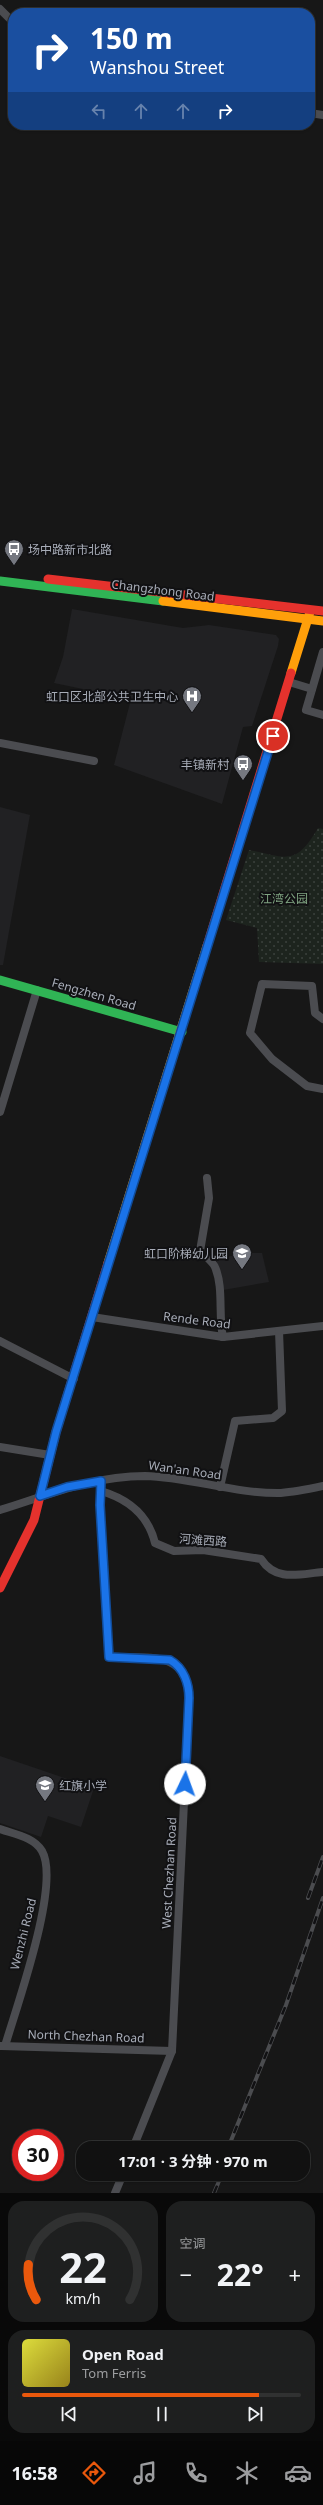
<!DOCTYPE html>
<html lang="zh">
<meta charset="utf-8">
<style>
body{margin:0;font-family:"Noto Sans","Noto Sans SC",sans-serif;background:#1e1f1f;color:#f1f3f6;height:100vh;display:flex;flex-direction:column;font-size:15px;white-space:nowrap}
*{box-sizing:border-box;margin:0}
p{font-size:13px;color:#9c9d9f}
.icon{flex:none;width:22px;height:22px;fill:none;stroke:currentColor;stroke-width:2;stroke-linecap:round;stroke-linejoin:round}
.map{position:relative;height:2193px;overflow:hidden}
.side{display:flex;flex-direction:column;gap:8px;padding:8px;background:#090909;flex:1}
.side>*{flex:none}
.banner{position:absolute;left:8px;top:8px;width:307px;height:122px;border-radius:16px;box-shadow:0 1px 3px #0004,0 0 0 1px #303131;background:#1a4fa0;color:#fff;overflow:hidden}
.speed{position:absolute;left:12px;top:2129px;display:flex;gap:8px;font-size:20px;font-weight:700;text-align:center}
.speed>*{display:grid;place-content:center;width:52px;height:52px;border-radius:50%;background:#111;box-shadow:0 1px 3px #0004,0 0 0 1px #303131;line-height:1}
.speed .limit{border:6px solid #d22;background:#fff;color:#111}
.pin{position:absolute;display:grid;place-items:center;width:34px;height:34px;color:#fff;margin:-17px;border:2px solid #fff;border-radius:50%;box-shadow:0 1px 4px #0007}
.me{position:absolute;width:44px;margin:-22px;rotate:3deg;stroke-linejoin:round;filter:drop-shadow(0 0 3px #0008)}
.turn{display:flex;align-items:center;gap:14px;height:84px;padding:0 16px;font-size:18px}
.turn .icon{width:52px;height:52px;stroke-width:2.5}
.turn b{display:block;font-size:28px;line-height:34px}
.lanes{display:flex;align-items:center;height:38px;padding:0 16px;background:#0003;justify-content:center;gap:20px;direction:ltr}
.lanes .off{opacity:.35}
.big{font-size:30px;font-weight:700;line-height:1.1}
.side .tile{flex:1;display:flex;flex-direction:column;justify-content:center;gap:6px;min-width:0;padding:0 14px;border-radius:16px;background:#1e1f1f}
.side .dial{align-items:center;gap:0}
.dial svg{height:104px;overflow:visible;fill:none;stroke:#303131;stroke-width:7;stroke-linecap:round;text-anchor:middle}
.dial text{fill:#f1f3f6;stroke:none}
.song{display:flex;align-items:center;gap:12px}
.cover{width:48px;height:48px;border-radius:6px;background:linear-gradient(135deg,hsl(60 70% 55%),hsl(50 70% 35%))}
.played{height:4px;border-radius:2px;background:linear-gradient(90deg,#ea580c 85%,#303131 85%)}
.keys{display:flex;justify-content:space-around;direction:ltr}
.heat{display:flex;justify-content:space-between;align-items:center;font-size:22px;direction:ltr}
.side .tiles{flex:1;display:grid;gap:8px;grid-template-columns:1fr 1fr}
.tile:last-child{grid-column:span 2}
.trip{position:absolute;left:76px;top:2141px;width:234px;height:40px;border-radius:16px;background:#111;box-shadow:0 1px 3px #0004,0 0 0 1px #303131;font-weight:700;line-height:40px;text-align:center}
.dock{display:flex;height:64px;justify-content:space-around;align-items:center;background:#070707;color:#9c9d9f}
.dock .icon{width:28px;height:28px}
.dock .on{color:#ea580c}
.dock b{font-size:18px;color:#f1f3f6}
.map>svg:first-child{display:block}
.built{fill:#212123}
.grass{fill:url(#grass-dots)}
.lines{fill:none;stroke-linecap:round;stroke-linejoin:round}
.street{stroke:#4b4c50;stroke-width:8}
.fast{stroke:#30b455;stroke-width:9}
.slow{stroke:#ff9f0a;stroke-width:9}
.jam{stroke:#e5322d;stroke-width:9}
.rail-casing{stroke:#4b4c4f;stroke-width:4}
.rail{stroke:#111113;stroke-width:2.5;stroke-dasharray:8;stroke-linecap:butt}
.route-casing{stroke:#114b97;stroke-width:10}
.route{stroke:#1a73e8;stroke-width:7}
.labels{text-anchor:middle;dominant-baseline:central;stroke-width:4;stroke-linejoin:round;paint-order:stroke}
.poi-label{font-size:12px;fill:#a8adb8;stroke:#111113;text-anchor:end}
.street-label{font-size:12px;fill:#a8adb8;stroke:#111113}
.park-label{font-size:12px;fill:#7fa381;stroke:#111113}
</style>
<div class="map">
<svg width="323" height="2193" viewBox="0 0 323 2193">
<defs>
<pattern id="grass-dots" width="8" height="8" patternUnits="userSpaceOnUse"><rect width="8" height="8" fill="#1d241e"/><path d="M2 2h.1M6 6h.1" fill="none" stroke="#3b413d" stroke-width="1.8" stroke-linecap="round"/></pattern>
</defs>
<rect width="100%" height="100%" fill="#171717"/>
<g class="built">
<path d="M72 609 183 628 209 625 276 635 279 639 278 646 252 726 243 727 222 804 114 765 131 699 54 683 63 657Z"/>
<path d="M0 807 30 815 3 965H0Z"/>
<path d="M247 1253H262L269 1282 223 1290 216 1259Z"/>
<path d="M0 1756 94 1788 81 1827 48 1816 41 1837 0 1823Z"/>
</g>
<path class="grass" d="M318 828 323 829V964L259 962 257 928 226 920 249 850C287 858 296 866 318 828Z"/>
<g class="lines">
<g class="street">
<path d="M0 9 13 22"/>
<path d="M310 113 323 115"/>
<path d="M323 652 306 710 323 715"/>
<path d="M289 682 312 689"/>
<path d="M0 743 94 761"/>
<path d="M323 1019 315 1013 312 986 262 984 250 1033 272 1059 307 1086 323 1089"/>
<path d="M0 1112 37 990"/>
<path d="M207 1178 209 1198 200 1251C205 1256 213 1262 215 1267 224 1288 218 1315 223 1337"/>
<path d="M92 1317 223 1337 323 1326"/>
<path d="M0 1341 74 1379"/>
<path d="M0 1447 50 1455"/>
<path d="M101 1481 100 1505 109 1657C146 1659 187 1648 189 1698L172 2051 133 2148"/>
<path d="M220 1487 235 1421 273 1418 282 1411 279 1331"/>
<path d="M101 1491C128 1499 148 1514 155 1543L174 1551 203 1550 261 1559C276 1582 299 1574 323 1572"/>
<path d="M0 1510C48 1495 93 1476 145 1476 190 1477 235 1494 281 1493 295 1492 309 1489 323 1486"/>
<path d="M0 1829C14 1834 34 1837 42 1851 61 1884 16 2008 5 2046"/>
<path d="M1 2046 172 2051"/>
<path d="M115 2193 123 2174"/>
</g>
<g class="fast">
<path d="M0 581 163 601"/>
<path d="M0 980 182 1032"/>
</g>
<g class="slow">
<path d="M163 601 323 621"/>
<path d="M291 673 310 612"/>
<path d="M108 1263 207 946"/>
</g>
<g class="jam">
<path d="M48 579 323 611"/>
<path d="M207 946 291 673"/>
<path d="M0 1588 34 1520 56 1432 108 1263"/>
</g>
<g class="rail-casing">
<g id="rail">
<path d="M308 1898 323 1857"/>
<path d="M228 2148 286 2005 323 1898"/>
<path d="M214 2193 222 2174"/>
</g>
</g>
<use href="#rail" class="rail"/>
</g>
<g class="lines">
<g class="route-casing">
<path id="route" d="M185 1784 189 1698C189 1684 184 1668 170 1660L109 1657 100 1505 101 1481 67 1487 40 1496 56 1432 273 736"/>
</g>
<use href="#route" class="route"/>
</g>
<defs>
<g id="bus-pin" transform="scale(1)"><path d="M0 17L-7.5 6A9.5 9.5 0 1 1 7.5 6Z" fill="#757880" stroke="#111113"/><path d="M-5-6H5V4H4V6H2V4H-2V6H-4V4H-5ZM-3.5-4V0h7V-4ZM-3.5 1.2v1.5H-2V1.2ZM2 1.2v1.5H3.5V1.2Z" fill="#fff"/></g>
<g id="hospital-pin" transform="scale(1)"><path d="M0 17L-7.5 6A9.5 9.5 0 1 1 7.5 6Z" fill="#757880" stroke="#111113"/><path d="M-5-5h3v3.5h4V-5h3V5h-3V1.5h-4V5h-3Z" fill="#fff"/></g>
<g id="school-pin" transform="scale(1)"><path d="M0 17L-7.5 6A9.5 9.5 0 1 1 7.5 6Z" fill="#757880" stroke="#111113"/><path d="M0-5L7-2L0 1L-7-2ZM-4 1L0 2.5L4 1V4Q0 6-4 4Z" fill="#fff"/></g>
</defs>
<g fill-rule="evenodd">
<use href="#bus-pin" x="14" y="549"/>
<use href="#hospital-pin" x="192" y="696"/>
<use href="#bus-pin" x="243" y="764"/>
<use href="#school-pin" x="242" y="1253"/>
<use href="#school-pin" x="45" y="1785"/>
</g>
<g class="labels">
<g class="poi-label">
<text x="28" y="549" text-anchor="start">场中路新市北路</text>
<text x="178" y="696">虹口区北部公共卫生中心</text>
<text x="229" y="764">丰镇新村</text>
<text x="228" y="1253">虹口阶梯幼儿园</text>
<text x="59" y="1785" text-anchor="start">红旗小学</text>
</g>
<g class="street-label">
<text transform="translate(163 590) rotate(7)">Changzhong Road</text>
<text transform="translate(94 994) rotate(16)">Fengzhen Road</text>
<text transform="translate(197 1320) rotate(7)">Rende Road</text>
<text transform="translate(185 1470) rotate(8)">Wan'an Road</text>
<text transform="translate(203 1540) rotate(4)">河滩西路</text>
<text transform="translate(169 1873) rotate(-87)">West Chezhan Road</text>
<text transform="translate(23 1934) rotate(-76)">Wenzhi Road</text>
<text transform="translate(86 2036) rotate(2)">North Chezhan Road</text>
</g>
<g class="park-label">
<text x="284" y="898">江湾公园</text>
</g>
</g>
</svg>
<div class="speed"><div class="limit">30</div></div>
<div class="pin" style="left:273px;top:736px;background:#d93025"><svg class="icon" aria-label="arrive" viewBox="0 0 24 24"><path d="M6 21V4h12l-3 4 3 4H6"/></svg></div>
<svg class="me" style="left:185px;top:1784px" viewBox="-20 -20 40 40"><circle r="19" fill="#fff"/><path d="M0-13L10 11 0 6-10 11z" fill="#1a73e8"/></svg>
<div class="trip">17:01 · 3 分钟 · 970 m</div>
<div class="banner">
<div class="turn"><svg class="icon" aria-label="right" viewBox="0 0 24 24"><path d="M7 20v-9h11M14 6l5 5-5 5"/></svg><div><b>150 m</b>Wanshou Street</div></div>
<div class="lanes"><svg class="icon off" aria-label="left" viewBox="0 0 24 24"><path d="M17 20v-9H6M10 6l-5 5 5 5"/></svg><svg class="icon off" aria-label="ahead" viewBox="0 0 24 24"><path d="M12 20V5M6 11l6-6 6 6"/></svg><svg class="icon off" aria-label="ahead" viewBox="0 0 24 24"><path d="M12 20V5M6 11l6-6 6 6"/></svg><svg class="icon" aria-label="right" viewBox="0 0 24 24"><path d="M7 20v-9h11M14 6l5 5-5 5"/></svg></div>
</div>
</div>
<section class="side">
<div class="tiles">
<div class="tile dial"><svg viewBox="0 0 100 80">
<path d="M14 69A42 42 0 1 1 86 69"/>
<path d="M14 69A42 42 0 0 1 8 42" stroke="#ea580c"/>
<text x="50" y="56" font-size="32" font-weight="700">22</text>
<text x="50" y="72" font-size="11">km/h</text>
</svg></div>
<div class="tile"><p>空调</p>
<div class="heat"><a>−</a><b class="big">22°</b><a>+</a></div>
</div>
<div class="tile">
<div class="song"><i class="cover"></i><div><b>Open Road</b><p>Tom Ferris</p></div></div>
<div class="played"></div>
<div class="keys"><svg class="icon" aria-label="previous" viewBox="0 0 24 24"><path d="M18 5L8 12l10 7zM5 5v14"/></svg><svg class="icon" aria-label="pause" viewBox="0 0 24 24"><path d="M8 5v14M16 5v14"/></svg><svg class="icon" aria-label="next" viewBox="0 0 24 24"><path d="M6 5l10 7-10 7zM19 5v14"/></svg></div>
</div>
</div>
</section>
<nav class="dock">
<b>16:58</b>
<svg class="icon on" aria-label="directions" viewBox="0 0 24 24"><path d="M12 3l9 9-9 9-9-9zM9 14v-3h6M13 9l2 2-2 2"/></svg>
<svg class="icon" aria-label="music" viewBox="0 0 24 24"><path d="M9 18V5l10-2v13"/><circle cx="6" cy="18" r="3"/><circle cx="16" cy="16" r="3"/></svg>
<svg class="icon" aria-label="phone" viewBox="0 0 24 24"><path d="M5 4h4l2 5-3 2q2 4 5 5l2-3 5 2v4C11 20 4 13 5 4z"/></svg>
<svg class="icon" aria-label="climate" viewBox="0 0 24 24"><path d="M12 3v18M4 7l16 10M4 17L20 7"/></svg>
<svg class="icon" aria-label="car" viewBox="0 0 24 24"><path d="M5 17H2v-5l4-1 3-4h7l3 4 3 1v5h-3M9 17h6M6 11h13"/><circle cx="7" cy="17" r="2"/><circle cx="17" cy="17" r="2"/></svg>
</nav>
